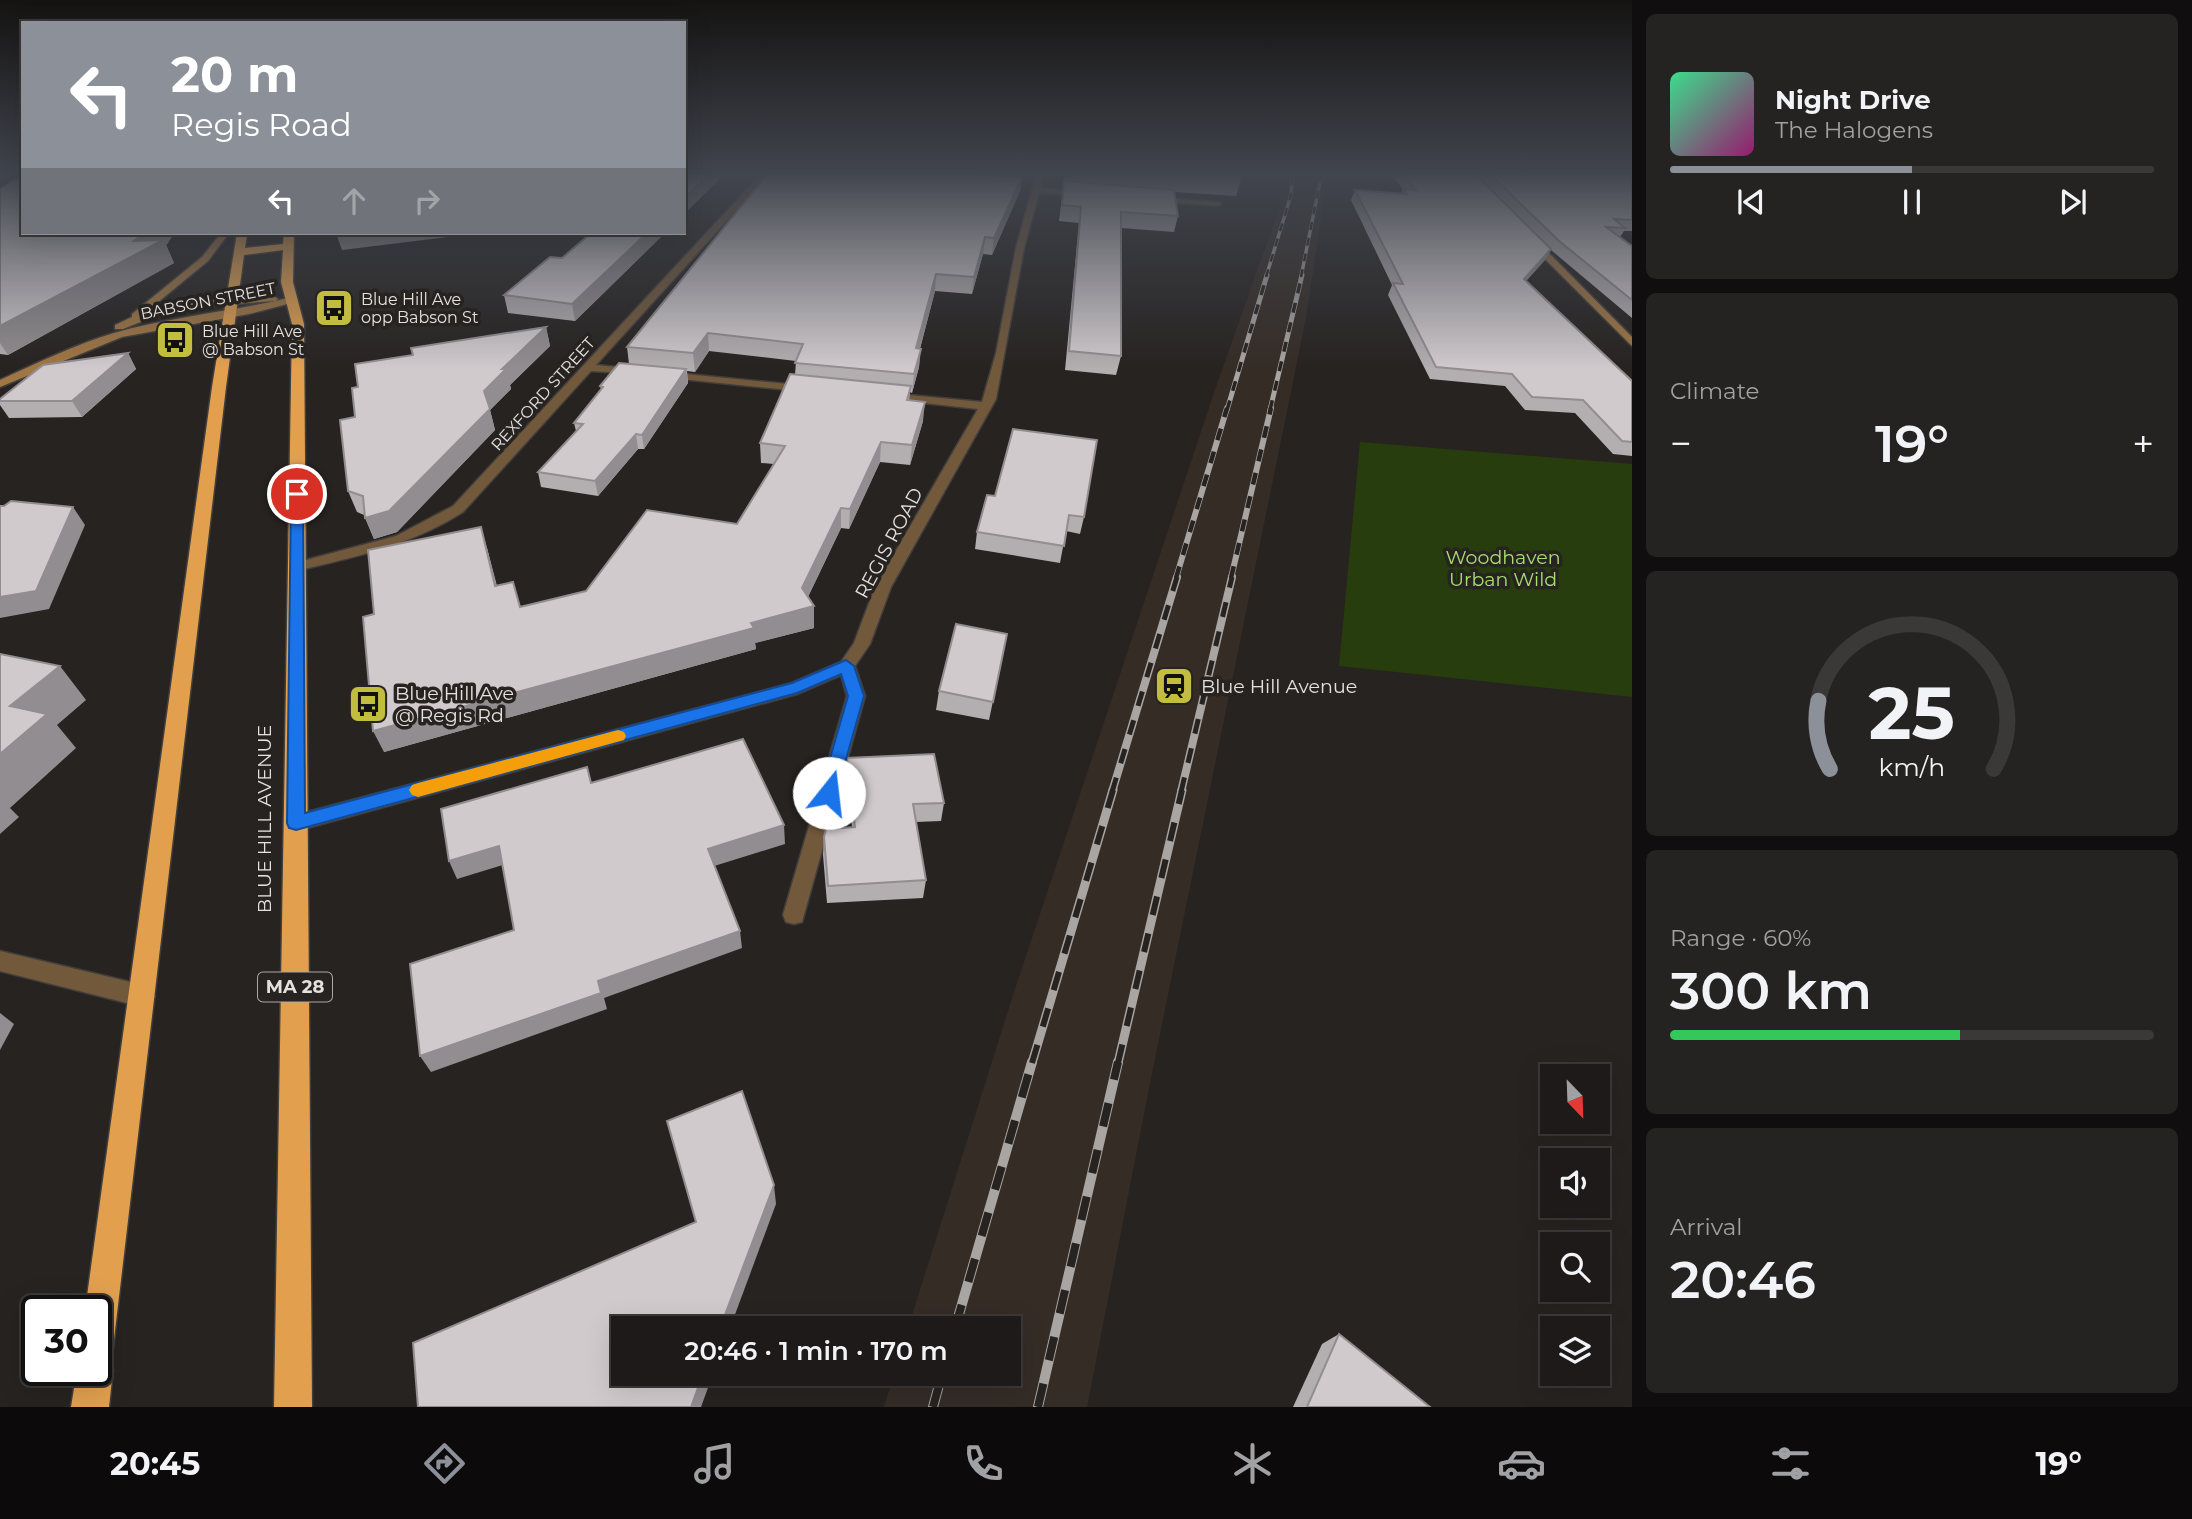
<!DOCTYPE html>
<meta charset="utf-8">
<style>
body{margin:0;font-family:Montserrat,sans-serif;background:#252322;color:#f1f3f6;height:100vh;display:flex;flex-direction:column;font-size:26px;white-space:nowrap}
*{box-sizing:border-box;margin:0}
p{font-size:23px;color:#a0a1a2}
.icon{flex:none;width:38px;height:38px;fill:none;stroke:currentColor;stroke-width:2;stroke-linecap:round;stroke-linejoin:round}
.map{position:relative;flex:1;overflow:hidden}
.sheet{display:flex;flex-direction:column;gap:14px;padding:14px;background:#100e0e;width:560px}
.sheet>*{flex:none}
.top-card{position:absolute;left:21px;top:21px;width:665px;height:214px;border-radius:0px;box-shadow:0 7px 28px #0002,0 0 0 2px #3b3838;background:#8c9099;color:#fff;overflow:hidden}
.needle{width:46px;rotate:157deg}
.tools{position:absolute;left:1540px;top:1064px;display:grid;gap:14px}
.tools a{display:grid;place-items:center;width:70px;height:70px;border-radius:0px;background:#1d1a19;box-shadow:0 7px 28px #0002,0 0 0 2px #3b3838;font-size:35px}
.speed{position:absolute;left:21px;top:1295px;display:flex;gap:14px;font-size:35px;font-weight:700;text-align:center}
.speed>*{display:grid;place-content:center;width:91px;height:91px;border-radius:50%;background:#1d1a19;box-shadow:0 7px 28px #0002,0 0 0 2px #3b3838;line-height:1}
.speed .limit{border:4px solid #111;border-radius:10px;background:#fff;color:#111}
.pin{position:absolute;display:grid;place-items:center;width:60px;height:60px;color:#fff;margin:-30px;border:4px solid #fff;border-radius:50%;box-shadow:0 2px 7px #0007}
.me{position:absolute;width:77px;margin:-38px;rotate:16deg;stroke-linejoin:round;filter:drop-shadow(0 0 5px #0008)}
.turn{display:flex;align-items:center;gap:24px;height:147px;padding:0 35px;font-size:32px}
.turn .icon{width:91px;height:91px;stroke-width:2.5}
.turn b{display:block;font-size:49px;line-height:60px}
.lanes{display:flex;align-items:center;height:66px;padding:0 35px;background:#0003;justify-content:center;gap:35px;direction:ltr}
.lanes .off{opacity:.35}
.big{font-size:52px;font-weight:600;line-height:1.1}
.sheet .widget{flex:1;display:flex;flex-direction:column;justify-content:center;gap:10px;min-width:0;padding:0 24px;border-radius:10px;background:#252322}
.sheet .dial{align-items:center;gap:0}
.dial svg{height:182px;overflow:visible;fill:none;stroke:#3b3838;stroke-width:7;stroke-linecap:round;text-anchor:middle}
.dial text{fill:#f1f3f6;stroke:none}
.song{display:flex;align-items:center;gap:21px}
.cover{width:84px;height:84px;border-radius:10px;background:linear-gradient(135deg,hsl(150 70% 55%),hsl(320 70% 35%))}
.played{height:7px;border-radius:4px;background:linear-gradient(90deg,#8c9099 50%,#3b3838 50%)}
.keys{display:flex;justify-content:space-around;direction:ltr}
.heat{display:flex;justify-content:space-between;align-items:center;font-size:38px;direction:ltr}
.charge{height:10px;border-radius:5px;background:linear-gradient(90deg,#34c759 60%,#3b3838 0)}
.trip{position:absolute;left:611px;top:1316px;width:410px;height:70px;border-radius:0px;background:#1d1a19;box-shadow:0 7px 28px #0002,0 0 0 2px #3b3838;font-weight:600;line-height:70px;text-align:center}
.tabs{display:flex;height:112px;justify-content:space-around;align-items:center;background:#0c0a0a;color:#a0a1a2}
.tabs .icon{width:49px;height:49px}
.tabs .active{color:#8c9099}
.tabs b{font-size:32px;color:#f1f3f6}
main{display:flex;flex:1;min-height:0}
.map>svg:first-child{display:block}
.built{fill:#352c26}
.green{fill:#273d0e}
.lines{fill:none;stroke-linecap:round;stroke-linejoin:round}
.street-casing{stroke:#413e3c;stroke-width:3}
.secondary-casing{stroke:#413e3c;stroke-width:3}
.highway-casing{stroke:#413e3c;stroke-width:3}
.street{fill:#73593b;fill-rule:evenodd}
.secondary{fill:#a07644;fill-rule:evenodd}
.highway{fill:#e2a04f;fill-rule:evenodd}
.rail-far5-casing{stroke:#a8a5a3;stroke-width:3.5}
.rail-far4-casing{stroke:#a8a5a3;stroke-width:5}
.rail-far3-casing{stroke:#a8a5a3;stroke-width:6}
.rail-far2-casing{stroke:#a8a5a3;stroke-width:8}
.rail-far1-casing{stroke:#a8a5a3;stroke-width:9}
.rail-casing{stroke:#a8a5a3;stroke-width:10}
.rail-far5{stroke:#272321;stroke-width:2.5;stroke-dasharray:8;stroke-linecap:butt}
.rail-far4{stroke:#272321;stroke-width:3.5;stroke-dasharray:10;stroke-linecap:butt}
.rail-far3{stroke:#272321;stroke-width:4.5;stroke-dasharray:12;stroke-linecap:butt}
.rail-far2{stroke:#272321;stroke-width:5;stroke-dasharray:15;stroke-linecap:butt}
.rail-far1{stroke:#272321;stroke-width:6;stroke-dasharray:19;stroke-linecap:butt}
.rail{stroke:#272321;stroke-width:8;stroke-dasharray:24;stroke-linecap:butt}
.wall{fill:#b3aeb0}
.shaded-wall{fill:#928d90}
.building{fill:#d0cacd;stroke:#928d90;stroke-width:2}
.route{fill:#1a73e8;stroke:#114b97;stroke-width:2}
.slow{fill:#f59e0b}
.labels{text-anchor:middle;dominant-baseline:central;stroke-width:7;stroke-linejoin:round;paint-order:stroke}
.far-poi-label{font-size:16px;fill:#e4e1df;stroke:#272321;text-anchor:start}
.far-street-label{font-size:16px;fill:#e4e1df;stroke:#272321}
.shield{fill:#272321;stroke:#aba8a6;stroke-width:2}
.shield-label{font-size:18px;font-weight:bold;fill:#e4e1df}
.street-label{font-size:19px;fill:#e4e1df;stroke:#272321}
.park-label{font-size:19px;fill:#a6df6e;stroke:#272321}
.poi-label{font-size:19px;fill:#e4e1df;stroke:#272321;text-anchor:start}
</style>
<main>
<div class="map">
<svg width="1632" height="1407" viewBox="0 0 1632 1407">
<rect width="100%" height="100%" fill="#272321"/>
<path class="built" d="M1284 172H1328L1306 318 1150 1083 1087 1407H884L894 1374H1008V1328H908L1014 992 1218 381 1278 212Z"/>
<path class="green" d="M1360 442 1632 464V697L1339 666Z"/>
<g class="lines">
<g class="street-casing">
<g id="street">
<path d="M763 172H771L596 365 637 369 641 370V374L591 371 463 512C412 545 355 557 296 571L291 570 289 567 291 564 396 536 453 506Z"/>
<path d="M1037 172H1045L1040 188 1090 194 1086 196 1039 193 1024 248 996 399 891 587 870 644 855 666 865 696 802 922 794 924 786 922 783 915 847 696 841 675 797 694 296 831 289 829 286 823 289 817 296 815 792 683 841 662 854 643 875 587 978 409 888 399 882 396 888 393 982 402 996 353 1016 248Z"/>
<path d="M1149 197 1218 202 1222 204 1218 206 1152 201Z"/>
<path d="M665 372 808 386 814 389 808 392 661 377 659 375Z"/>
<path d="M0 951 143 985 151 988 155 996 151 1004 143 1007 0 971Z"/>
</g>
</g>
<g class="secondary-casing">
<g id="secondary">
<path d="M221 233H229L208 261 146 312 215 299 273 296 278 299 276 301 194 307 158 315 123 329H115V325L132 317V314L202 257Z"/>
<path d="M1528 238H1534L1632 337V346L1528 242Z"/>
<path d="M292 297 297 300 295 302 249 314 122 337 0 387V380C37 363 74 345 114 333 172 316 233 312 292 297Z"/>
</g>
</g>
<g class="highway-casing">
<path id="highway" d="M237 233H247L245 248 283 244 284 233H294L293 282 304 324 312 1407H274L292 324 281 282 283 250 244 255 226 387 111 1365 113 1370 109 1407H71L77 1370H96V1311H85L212 387Z"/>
</g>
<use href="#street" class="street"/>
<use href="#secondary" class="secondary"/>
<use href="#highway" class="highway"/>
<g class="rail-far5-casing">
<g id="rail-far5">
<path d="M1266 277 1291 195 1293 172"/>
<path d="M1301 277 1322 172"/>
</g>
</g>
<g class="rail-far4-casing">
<g id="rail-far4">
<path d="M1227 410 1267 275"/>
<path d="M1270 410 1302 275"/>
</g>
</g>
<g class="rail-far3-casing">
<g id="rail-far3">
<path d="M1176 578 1227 408"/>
<path d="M1231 578 1271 408"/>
</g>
</g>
<g class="rail-far2-casing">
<g id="rail-far2">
<path d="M1112 792 1177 577"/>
<path d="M1181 792 1232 577"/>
</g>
</g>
<g class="rail-far1-casing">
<g id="rail-far1">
<path d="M1032 1063 1113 790"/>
<path d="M1118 1063 1182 790"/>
</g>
</g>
<g class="rail-casing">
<g id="rail">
<path d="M955 1328 1032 1062"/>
<path d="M933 1407 942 1374"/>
<path d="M1038 1407 1118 1062"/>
</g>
</g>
<use href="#rail-far5" class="rail-far5"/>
<use href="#rail-far4" class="rail-far4"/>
<use href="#rail-far3" class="rail-far3"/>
<use href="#rail-far2" class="rail-far2"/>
<use href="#rail-far1" class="rail-far1"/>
<use href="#rail" class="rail"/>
</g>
<g class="wall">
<path d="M1065 172H1242L1243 173 1236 196 1174 192 1178 216 1174 232 1121 228V356L1116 375 1065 370 1079 223 1059 221Z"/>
<path d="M1389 172H1473L1475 173V172H1632V231H1624L1620 237 1632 246V318L1551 250 1545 260 1526 281 1632 381V456L1613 454 1575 413 1525 410 1505 386 1430 379 1388 295 1392 285 1351 200 1355 190 1401 194 1403 189Z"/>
<path d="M1022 177 1020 191 992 255 983 254 972 294 935 291 920 349 919 367 912 393 910 392 909 400 923 421 910 465 880 462 849 529 841 528 808 597 814 628 755 643 756 649 384 752 374 614 487 548 497 586 520 607 586 591 737 524 774 464 761 463 760 443 795 375 796 361 709 351 695 372 687 371 688 383 644 449H638L598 496 541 487 538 472 576 431 574 423 601 389 600 386 629 364 627 347Z"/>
<path d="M0 189 169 242 166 245 174 263 8 355 0 354Z"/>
<path d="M591 233H665L575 321 508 313 504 295 562 258Z"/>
<path d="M546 327 550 346 510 385 511 389 490 410 495 430 397 532 374 539 364 515 357 512 348 491 358 387 413 355Z"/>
<path d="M128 353 136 369 82 417 9 418 0 405V399Z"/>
<path d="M987 495 1084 517 1080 534 1066 531 1060 563 975 549 977 532Z"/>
<path d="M1007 634 989 720 936 710 939 691Z"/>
<path d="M847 758 944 803 941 821 916 822 926 880 923 898 827 903 823 855 824 837 852 827 846 776Z"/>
<path d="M1339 1334 1430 1407H1293L1322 1344Z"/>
</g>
<g class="shaded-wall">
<path d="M712 172H723V176L684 214V198Z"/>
<path d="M1022 177 1020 191 992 255 994 238Z"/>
<path d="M144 233H175L166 245 174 263 8 355 0 343V326Z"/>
<path d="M336 233H481L342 250Z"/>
<path d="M647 233H665L575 321 572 304Z"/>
<path d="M985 237 983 254 972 294 974 277Z"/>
<path d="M1551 249 1545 260 1518 290 1524 279Z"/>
<path d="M936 274 935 291 915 367 916 348Z"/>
<path d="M546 327 550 346 510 385 511 389 490 410 495 430 397 532 374 539 365 518 484 391 502 369Z"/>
<path d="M708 333 709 351 695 372 693 353Z"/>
<path d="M921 349 919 367 912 393 914 374Z"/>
<path d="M128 353 136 369 82 417 72 401Z"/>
<path d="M686 369 688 383 644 449 642 435Z"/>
<path d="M925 402 923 421 910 465 912 445Z"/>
<path d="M636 434 638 449 598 496 595 481Z"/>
<path d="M881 442 880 462 849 529 850 509Z"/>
<path d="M73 507 85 525 49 609 0 618V597Z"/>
<path d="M841 508V528L802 609V588Z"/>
<path d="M481 527 487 548 502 608 495 586Z"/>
<path d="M814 606V628L755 643 756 649 384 752 373 731 751 623Z"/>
<path d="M60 666 86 700 57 725 76 748 10 808 19 817 0 834V754L10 706Z"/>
<path d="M784 825 785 844 711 867 708 849Z"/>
<path d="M499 846 506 864 457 879 449 861Z"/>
<path d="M740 931 742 948 604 998 607 1009 431 1072 420 1056 598 981Z"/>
<path d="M0 1013 14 1024 0 1050Z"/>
<path d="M774 1185 776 1204 730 1328H720Z"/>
<path d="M703 1374H713L701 1407H691Z"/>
</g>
<g class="building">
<path d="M684 172H712L684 198Z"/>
<path d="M769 172H939L1022 177 994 238 985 237 974 277 936 274 916 348 921 349 914 374 795 363 803 344 708 333 693 353 627 347Z"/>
<path d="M1153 172H1174L1175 173Z"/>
<path d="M1401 172H1473L1551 249 1524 279 1632 381V442L1622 441 1583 400 1532 397 1512 374 1436 367 1393 283 1403 284 1355 190 1407 194 1403 189 1416 190Z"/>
<path d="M1488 172H1632V220L1614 219 1625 228 1606 227 1632 246V300L1559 241Z"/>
<path d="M23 174V233H144L134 241 163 240 0 326V189Z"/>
<path d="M1064 181 1174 190 1178 216 1121 212V356L1069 351 1081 207 1062 205Z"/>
<path d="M591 233H647L572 304 504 295 550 257 562 258Z"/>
<path d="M546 327 502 369H506L484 391 490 409 389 511 365 518 363 496 348 491 340 420 355 417 352 388 358 387 355 364 413 355 411 348Z"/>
<path d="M128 353 72 401H0V399L43 365Z"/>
<path d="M619 363 686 369 642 435 636 434 595 481 538 472 583 424 574 423 603 387 600 386Z"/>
<path d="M790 374 911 386 907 400 925 402 912 445 881 442 850 509 841 508 802 588 814 606 751 623 754 628 373 731 363 617 374 614 368 550 481 527 495 586 513 582 520 607 586 591 647 510 737 524 785 446 760 443Z"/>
<path d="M1013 429 1097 440 1084 517 1069 515 1064 546 977 532 987 495 995 496Z"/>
<path d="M11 501 73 507 36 591 0 597V506H4Z"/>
<path d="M956 624 1007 634 993 702 939 691Z"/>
<path d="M0 654 60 666 10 706 47 714 0 754Z"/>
<path d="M743 739 784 825 708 849 740 931 598 981 601 993 420 1056 410 964 514 930 499 846 449 861 441 809 587 767 591 783Z"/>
<path d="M934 754 944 803 913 804 926 880 828 886 824 837 826 829 855 827 847 758Z"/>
<path d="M742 1091 774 1185 720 1328H623V1374H703L691 1407H418L413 1343 696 1222 667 1121Z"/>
<path d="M1339 1334 1430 1407H1307Z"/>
</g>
<linearGradient id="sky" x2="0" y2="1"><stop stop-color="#151312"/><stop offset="0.47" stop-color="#41454e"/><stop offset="1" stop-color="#41454e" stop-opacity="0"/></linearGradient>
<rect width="1632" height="369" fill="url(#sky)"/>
<path class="route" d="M297 491 303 494 305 813 792 683 846 660 854 666 864 696 835 798H823L820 793 848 696 841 674 797 693 296 830 289 828 287 823 291 494Z"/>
<path class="slow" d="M618 730 624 732 626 736 624 740 418 797 412 795 409 790 412 785 418 783Z"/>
<defs>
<g id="bus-square" transform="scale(2.0125)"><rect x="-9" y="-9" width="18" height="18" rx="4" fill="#c2bd3f" stroke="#272321"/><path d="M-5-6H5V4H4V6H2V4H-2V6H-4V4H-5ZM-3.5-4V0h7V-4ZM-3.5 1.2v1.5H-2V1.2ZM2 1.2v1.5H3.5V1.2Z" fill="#111"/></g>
<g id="station-square" transform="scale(2.0125)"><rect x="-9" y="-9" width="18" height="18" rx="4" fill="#c2bd3f" stroke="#272321"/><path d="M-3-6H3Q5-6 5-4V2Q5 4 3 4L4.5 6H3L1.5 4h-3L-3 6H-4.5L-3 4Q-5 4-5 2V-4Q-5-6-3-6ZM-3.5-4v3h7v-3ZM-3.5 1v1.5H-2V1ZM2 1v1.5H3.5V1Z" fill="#111"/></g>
</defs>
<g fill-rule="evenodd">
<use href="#bus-square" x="334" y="308"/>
<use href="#bus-square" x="175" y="340"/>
<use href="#station-square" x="1174" y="686"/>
<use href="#bus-square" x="368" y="704"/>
</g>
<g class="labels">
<g class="far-poi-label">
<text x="361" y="299">Blue Hill Ave<tspan x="361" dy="18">opp Babson St</tspan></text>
<text x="202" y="331">Blue Hill Ave<tspan x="202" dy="18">@ Babson St</tspan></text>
</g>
<g class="far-street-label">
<text transform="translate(208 301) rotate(-11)">BABSON STREET</text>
<text transform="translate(543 394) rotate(-48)">REXFORD STREET</text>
</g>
<rect class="shield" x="258" y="972.5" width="74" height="29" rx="5"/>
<g class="shield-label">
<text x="295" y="987">MA 28</text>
</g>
<g class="street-label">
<text transform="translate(889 543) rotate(-62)">REGIS ROAD</text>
<text transform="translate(264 819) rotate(-90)">BLUE HILL AVENUE</text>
</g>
<g class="park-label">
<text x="1503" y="557">Woodhaven<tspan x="1503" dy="22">Urban Wild</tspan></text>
</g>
<g class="poi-label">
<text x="1201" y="686">Blue Hill Avenue</text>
<text x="395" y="693">Blue Hill Ave<tspan x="395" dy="22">@ Regis Rd</tspan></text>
</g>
</g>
</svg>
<div class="tools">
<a><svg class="needle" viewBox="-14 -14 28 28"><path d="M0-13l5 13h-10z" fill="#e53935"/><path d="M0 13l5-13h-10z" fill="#a0a1a2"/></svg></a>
<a><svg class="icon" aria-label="sound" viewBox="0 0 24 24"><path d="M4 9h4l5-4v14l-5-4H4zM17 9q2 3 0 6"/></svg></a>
<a><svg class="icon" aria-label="search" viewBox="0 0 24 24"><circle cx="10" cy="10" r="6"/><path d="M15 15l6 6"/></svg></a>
<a><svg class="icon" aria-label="layers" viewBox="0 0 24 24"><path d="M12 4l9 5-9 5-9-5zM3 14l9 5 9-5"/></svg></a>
</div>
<div class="speed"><div class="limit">30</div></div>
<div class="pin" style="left:297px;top:494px;background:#d93025"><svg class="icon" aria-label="arrive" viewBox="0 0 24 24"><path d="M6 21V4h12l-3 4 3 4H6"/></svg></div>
<svg class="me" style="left:829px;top:793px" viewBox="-20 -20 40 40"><circle r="19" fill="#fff"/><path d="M0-13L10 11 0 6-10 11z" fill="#1a73e8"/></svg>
<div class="trip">20:46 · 1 min · 170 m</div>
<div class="top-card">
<div class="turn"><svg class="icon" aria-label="left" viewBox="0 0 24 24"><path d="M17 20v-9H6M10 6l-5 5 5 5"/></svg><div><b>20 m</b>Regis Road</div></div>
<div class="lanes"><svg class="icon" aria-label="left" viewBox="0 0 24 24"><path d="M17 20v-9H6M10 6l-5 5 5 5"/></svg><svg class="icon off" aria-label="ahead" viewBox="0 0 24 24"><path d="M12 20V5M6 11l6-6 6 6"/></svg><svg class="icon off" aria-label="right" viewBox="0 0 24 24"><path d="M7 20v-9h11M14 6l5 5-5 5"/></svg></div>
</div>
</div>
<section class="sheet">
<div class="widget">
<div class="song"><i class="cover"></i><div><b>Night Drive</b><p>The Halogens</p></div></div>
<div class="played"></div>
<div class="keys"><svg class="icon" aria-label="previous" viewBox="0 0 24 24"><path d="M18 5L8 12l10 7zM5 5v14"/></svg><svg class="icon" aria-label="pause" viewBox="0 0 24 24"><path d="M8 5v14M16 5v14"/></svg><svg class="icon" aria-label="next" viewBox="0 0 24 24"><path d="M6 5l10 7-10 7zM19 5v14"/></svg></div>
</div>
<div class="widget"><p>Climate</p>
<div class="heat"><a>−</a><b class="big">19°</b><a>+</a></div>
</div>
<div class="widget dial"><svg viewBox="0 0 100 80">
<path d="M14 69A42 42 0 1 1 86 69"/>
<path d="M14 69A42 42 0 0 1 9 39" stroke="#8c9099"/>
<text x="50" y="56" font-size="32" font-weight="700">25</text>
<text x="50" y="72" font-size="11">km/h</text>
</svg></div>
<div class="widget"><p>Range · 60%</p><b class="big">300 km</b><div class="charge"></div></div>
<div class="widget"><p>Arrival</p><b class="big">20:46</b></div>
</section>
</main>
<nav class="tabs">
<b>20:45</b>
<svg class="icon active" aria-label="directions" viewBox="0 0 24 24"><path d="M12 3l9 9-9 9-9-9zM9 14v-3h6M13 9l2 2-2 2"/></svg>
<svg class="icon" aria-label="music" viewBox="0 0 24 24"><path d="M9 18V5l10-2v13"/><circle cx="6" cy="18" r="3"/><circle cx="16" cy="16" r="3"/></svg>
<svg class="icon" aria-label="phone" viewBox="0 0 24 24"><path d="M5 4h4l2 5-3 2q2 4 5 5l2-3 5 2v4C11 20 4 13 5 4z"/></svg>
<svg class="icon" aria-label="climate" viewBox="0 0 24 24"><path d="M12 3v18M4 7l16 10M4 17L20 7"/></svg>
<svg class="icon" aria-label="car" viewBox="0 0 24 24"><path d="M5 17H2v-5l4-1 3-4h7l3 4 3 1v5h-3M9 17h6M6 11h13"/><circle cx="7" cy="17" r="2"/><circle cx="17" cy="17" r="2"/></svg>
<svg class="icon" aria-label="filters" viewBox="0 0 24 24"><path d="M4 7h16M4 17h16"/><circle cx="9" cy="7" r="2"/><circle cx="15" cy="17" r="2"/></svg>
<b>19°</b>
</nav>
